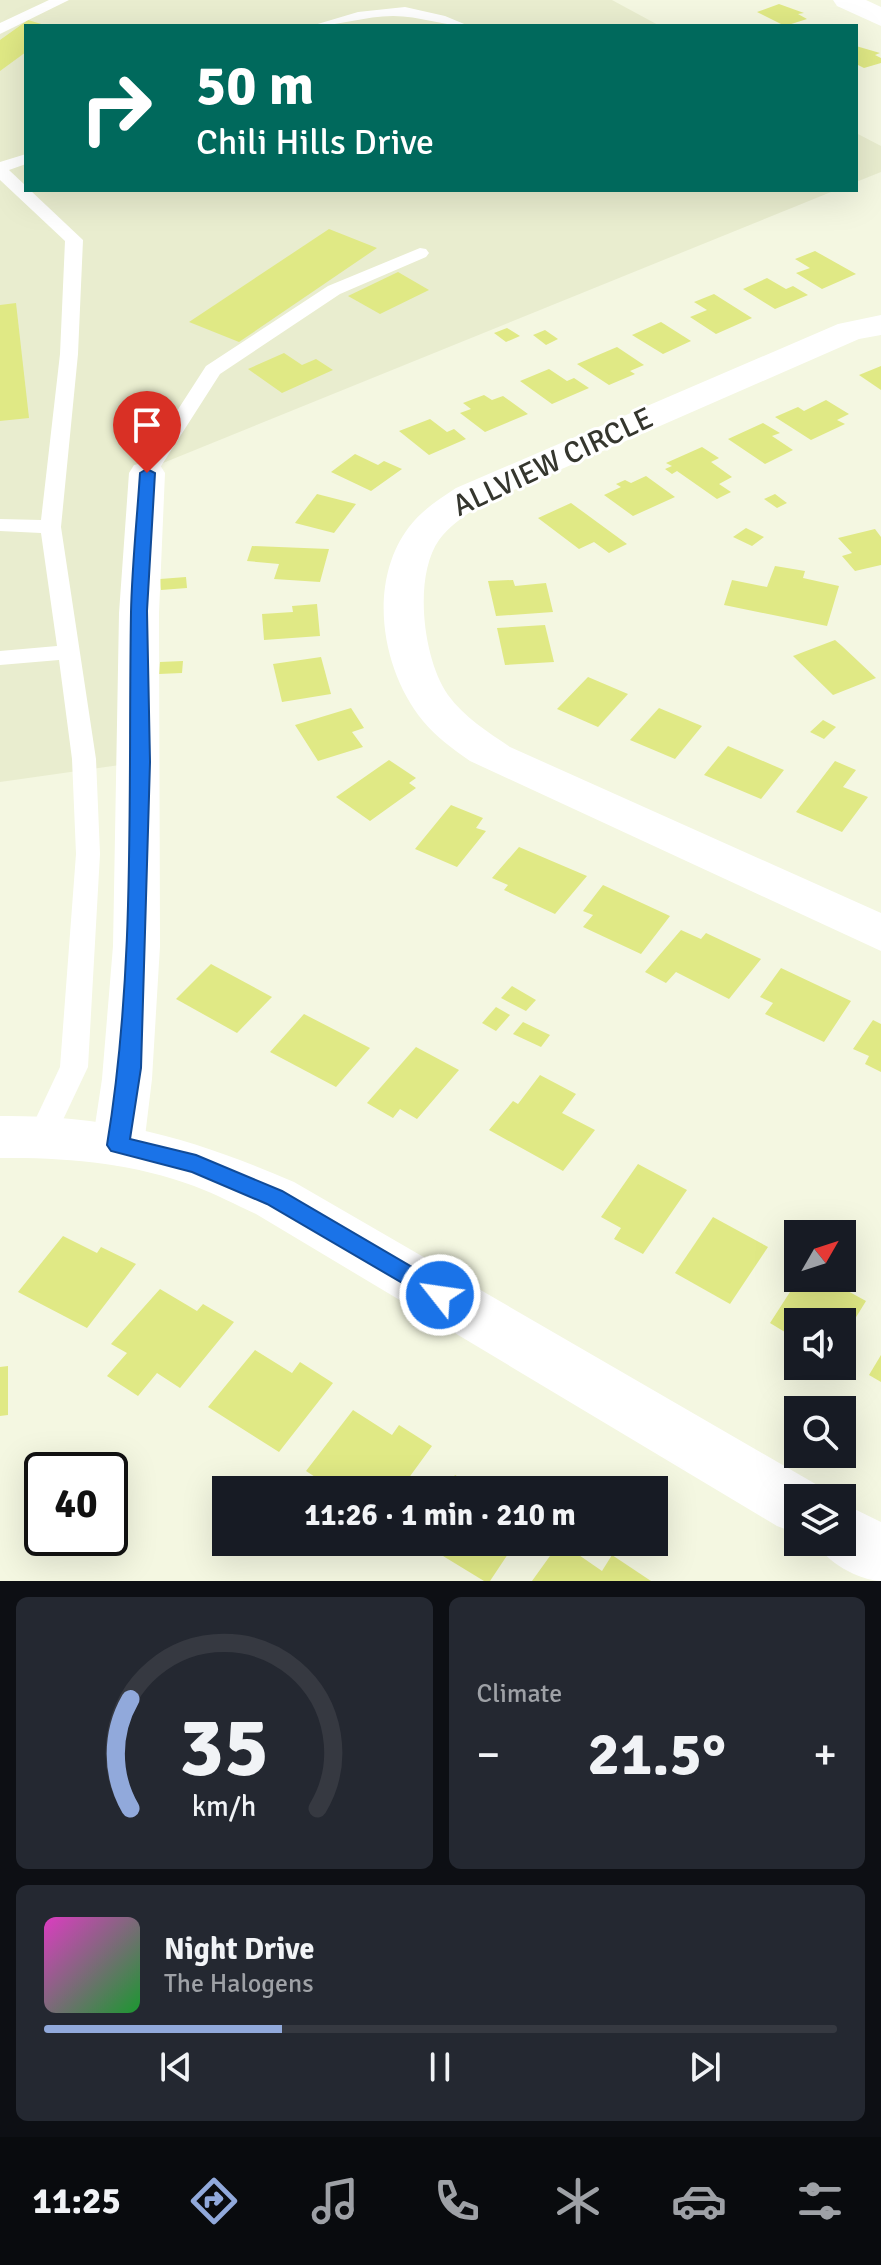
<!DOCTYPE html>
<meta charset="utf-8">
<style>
body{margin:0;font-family:Signika,sans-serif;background:#242831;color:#f1f3f6;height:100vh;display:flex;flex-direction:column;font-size:30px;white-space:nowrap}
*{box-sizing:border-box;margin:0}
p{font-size:26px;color:#9ea1a6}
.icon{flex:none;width:44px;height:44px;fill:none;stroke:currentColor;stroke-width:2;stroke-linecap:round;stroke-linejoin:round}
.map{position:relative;height:1581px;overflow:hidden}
.drawer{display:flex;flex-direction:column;gap:16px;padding:16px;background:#0d0f14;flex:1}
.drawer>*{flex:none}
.guide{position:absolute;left:24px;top:24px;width:834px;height:168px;border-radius:0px;box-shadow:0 8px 32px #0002;background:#00695c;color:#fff;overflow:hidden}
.needle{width:52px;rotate:51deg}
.fabs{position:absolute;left:784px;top:1220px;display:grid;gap:16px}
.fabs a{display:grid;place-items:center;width:72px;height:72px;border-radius:0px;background:#171b24;box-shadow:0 8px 32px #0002;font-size:40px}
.speed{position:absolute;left:24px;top:1452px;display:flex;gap:16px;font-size:40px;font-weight:700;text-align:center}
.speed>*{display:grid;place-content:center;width:104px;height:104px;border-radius:50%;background:#171b24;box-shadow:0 8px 32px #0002;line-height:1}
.speed .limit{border:4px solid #111;border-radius:12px;background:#fff;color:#111}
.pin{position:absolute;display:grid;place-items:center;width:68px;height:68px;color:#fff;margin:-82px -34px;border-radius:50% 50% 50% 0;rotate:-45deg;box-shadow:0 0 8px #0007}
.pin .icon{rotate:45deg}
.me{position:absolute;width:88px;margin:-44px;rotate:300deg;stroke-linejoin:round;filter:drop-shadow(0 0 6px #0008)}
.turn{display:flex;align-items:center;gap:28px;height:168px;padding:0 40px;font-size:36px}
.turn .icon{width:104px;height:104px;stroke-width:2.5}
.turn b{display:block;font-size:56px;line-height:68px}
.big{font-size:60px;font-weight:700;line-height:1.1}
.drawer .tile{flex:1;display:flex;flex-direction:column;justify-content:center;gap:12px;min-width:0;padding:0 28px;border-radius:12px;background:#242831}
.drawer .dial{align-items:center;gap:0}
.dial svg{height:208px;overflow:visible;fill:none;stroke:#363941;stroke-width:7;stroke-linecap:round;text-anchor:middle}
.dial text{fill:#f1f3f6;stroke:none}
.song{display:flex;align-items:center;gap:24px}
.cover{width:96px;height:96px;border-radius:12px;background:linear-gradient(135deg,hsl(310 70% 55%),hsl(130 70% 35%))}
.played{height:8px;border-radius:4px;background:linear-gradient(90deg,#91a9db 30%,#363941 30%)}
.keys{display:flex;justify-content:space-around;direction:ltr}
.heat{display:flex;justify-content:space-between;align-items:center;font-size:44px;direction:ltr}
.drawer .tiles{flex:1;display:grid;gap:16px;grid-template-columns:1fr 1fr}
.tile:last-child{grid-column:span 2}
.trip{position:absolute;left:212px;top:1476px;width:456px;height:80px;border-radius:0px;background:#171b24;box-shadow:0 8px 32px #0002;font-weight:700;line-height:80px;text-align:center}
.dock{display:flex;height:128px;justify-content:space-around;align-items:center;background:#090b0e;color:#9ea1a6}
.dock .icon{width:56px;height:56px}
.dock .on{color:#91a9db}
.dock b{font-size:36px;color:#f1f3f6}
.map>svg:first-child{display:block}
.built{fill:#e9edcf}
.building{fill:#e0e985}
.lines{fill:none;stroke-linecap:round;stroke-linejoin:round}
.lane{fill:#fff;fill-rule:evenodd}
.street{fill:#fff;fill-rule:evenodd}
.secondary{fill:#fff;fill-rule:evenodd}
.route{fill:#1a73e8;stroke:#114b97;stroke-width:2}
.labels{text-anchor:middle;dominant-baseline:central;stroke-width:6;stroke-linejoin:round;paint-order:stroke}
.street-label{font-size:30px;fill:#35362e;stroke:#fff}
</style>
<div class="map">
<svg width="881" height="1581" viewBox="0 0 881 1581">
<rect width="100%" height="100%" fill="#f4f7e1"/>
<g class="built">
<path d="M0 0H612L660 26H26V190H836L163 463 147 473 141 762 0 782Z"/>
<path d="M856 133 881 146V172L856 182Z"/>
</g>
<g class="building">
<path d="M779 4 804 13 798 14 807 19 785 26 757 12Z"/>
<path d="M28 20 48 26H26V52L0 71V40Z"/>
<path d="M856 46 880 53 875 55 881 58V63L864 68 856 64Z"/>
<path d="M329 229 377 248 239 342 189 322Z"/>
<path d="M815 251 856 274 822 289 796 273 810 268 795 259Z"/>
<path d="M398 272 429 290 380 314 348 296Z"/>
<path d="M767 278 786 289 793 286 808 295 775 309 743 289Z"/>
<path d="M714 294 752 318 716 334 690 317 707 310 694 302Z"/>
<path d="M16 303 29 418 0 421V305Z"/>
<path d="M661 322 691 341 663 354 632 335Z"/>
<path d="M507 328 520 336 506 342 494 333Z"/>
<path d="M545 330 558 339 546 345 533 335Z"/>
<path d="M617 347 644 365 630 371 635 374 609 385 577 364Z"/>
<path d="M284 353 302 365 316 359 333 370 282 393 248 369Z"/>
<path d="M881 366V390L859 375Z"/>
<path d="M549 369 567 381 574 378 589 388 552 404 520 381Z"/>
<path d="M484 395 492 400 503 396 528 414 485 432 460 413 471 409 463 403Z"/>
<path d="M826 400 849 414 837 420 845 424 811 440 775 417 798 407 804 411Z"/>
<path d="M430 419 447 432 454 429 466 439 429 455 399 431Z"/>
<path d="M763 423 780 433 772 436 793 450 765 464 728 439Z"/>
<path d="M702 447 719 458 711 462 732 477 719 484 731 492 717 499 677 471 672 474 665 469 672 466 666 463Z"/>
<path d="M355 454 378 465 384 461 402 469 371 491 331 472Z"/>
<path d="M646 476 675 497 633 516 604 495 621 487 616 484 625 480 631 483Z"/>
<path d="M317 494 356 504 334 533 295 523Z"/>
<path d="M775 494 787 503 777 508 764 499Z"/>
<path d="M571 503 627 544 609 553 594 542 579 549 538 518Z"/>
<path d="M746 528 764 537 752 546 733 537Z"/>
<path d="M875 529 881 537V565L855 571 842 556 852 553 838 538Z"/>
<path d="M252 546 329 549 320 582 274 579 279 564 247 561Z"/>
<path d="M775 566 805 571 803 578 839 586 827 626 724 605 732 580 767 587Z"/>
<path d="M186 577 187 588 161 590 160 579Z"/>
<path d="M513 580 515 586 546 583 553 612 496 616 488 581Z"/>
<path d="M317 604 320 636 264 640 262 614 293 612 292 606Z"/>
<path d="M545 625 554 662 505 665 497 628Z"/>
<path d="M835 640 842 646 876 678 833 695 793 656Z"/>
<path d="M321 657 331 694 282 702 273 664Z"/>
<path d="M183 661 182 673 159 674 160 662Z"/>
<path d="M588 677 628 694 598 727 557 709Z"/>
<path d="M351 708 364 728 352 732 363 747 318 761 295 725Z"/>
<path d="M659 708 702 726 675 759 630 740Z"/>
<path d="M823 720 836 727 824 739 810 732Z"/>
<path d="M728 746 784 770 761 799 704 775Z"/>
<path d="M389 760 416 778 409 783 416 788 370 821 336 797Z"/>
<path d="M835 761 856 770 843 787 868 797 842 832 796 812Z"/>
<path d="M451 805 483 818 476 828 486 831 457 867 415 849Z"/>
<path d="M519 847 587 876 555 914 504 890 508 885 492 878Z"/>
<path d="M603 885 670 916 641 954 583 927 593 915 583 911Z"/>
<path d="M681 930 701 939 706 933 761 959 729 999 676 972 666 983 645 972Z"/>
<path d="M211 964 272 997 237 1033 176 999Z"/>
<path d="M781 968 851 1001 824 1042 765 1014 773 1003 760 997Z"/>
<path d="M512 986 536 1000 526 1011 501 998Z"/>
<path d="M496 1007 510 1015 496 1031 482 1023Z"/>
<path d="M304 1014 370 1048 336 1087 270 1052Z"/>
<path d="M873 1020 881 1024V1072L865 1064 869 1056 853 1049Z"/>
<path d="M523 1022 550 1035 541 1047 513 1034Z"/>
<path d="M416 1047 459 1070 417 1119 400 1109 393 1118 367 1103Z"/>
<path d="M540 1075 576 1094 562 1113 595 1130 563 1171 489 1130 513 1101 518 1104Z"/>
<path d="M638 1164 687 1190 643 1254 614 1239 621 1228 601 1217Z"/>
<path d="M713 1217 768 1247 730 1304 675 1273Z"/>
<path d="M63 1236 97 1253 101 1247 136 1264 87 1328 18 1292Z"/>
<path d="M799 1278H824L866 1301 842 1340V1322H798V1340L770 1323Z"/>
<path d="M160 1289 197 1311 203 1304 234 1322 180 1388 157 1373 138 1396 107 1376 127 1353 111 1344Z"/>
<path d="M255 1350 292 1373 300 1362 333 1383 279 1452 208 1407Z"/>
<path d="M881 1355V1382L869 1375Z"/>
<path d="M8 1366V1415L0 1416V1367Z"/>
<path d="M353 1410 392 1435 399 1425 432 1446 400 1490H335L306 1471Z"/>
<path d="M455 1475 479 1490H445Z"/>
<path d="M420 1542H516L490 1581H484Z"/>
<path d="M560 1542 602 1571 612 1555 651 1581H532Z"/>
</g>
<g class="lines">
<g class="lane">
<path d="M49 0H69L0 34V23Z"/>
<path d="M405 7 445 16 469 26C443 26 420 16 393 16 365 16 339 26 311 26L358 12Z"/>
<path d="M26 154V164L9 170 26 186V190H30L83 240 78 354 61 527 96 759 100 854 88 1067 52 1143 42 1146 32 1143 28 1135 60 1067 76 854 72 759 59 660 0 665V651L57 646 41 533 0 531V519L41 520 60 354 65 241 0 180V162Z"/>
<path d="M420 248 426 249 429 253 426 257 340 294 220 374 154 477H140L137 473 206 366 328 286Z"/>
</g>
<g class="street">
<path d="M833 0H866L881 7V26L837 6Z"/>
<path d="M881 315V335L859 339 482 504C467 514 450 525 439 540 413 577 423 659 448 695 464 717 488 732 510 747L881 913V951L470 761C453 749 436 737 423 721 381 670 367 582 409 527 421 511 439 499 456 488L838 324Z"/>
<path d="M147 462 160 465 165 473 159 613 160 946 152 1079 144 1145 136 1160 118 1166 100 1160 92 1145 102 1079 113 946 119 613 129 473 134 465Z"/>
</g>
<g class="secondary">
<path d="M0 1116C112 1115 192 1138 294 1182L819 1486 824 1498H798V1534L777 1526 256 1214C236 1205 216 1194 194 1186 133 1163 65 1157 0 1158Z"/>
<path d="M842 1503 881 1522V1581C860 1581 824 1561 816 1542H842Z"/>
</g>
</g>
<path class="route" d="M147 469 155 473 147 611 150 762 141 1068 130 1139 196 1155 282 1191 448 1288 451 1295 448 1302 440 1305 267 1204 192 1172 111 1151 107 1145C136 970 128 790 131 612 132 566 137 519 140 473Z"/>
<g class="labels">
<g class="street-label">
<text transform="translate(553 462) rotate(-25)">ALLVIEW CIRCLE</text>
</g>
</g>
</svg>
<div class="fabs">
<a><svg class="needle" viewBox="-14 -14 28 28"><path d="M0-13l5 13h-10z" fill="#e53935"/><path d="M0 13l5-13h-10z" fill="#9ea1a6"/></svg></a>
<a><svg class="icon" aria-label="sound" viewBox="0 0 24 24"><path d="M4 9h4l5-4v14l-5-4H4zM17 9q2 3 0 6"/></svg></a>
<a><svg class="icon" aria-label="search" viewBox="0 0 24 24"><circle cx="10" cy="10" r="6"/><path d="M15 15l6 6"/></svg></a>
<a><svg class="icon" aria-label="layers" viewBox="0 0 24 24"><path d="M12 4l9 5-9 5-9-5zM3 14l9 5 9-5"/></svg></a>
</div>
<div class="speed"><div class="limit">40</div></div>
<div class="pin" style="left:147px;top:473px;background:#d93025"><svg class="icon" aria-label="arrive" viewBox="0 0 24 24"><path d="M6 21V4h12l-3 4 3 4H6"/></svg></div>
<svg class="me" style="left:440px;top:1295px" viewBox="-20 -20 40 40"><circle r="17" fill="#1a73e8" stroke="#fff" stroke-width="3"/><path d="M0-11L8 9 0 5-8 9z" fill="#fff"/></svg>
<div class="trip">11:26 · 1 min · 210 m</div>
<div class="guide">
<div class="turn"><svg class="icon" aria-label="right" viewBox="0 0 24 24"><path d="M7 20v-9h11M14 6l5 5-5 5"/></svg><div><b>50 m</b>Chili Hills Drive</div></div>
</div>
</div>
<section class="drawer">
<div class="tiles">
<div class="tile dial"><svg viewBox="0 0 100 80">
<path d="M14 69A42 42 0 1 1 86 69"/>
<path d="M14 69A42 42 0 0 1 14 27" stroke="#91a9db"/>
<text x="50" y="56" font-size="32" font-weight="700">35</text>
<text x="50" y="72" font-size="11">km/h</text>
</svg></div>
<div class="tile"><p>Climate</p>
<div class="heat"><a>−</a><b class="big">21.5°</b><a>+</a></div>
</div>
<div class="tile">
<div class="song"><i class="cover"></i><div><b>Night Drive</b><p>The Halogens</p></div></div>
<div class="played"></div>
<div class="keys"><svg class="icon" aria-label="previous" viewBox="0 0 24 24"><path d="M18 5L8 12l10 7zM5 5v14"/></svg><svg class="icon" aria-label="pause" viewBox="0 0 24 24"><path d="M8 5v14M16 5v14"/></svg><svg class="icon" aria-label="next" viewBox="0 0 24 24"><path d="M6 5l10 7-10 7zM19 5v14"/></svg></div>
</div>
</div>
</section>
<nav class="dock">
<b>11:25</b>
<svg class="icon on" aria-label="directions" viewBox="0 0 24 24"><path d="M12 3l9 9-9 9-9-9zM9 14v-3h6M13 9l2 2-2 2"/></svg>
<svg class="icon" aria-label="music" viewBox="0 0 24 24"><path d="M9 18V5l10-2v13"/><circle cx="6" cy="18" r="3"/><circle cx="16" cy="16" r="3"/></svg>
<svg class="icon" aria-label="phone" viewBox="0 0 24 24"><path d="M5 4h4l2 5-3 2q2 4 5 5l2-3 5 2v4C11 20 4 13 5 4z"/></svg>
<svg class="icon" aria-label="climate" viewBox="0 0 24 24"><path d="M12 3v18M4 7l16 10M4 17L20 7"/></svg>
<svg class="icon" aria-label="car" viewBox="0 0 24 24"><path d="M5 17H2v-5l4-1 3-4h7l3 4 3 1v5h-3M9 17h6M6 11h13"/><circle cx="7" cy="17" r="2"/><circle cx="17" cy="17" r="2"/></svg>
<svg class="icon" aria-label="filters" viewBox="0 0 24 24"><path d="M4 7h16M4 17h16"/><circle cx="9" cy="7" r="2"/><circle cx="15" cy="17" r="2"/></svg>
</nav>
